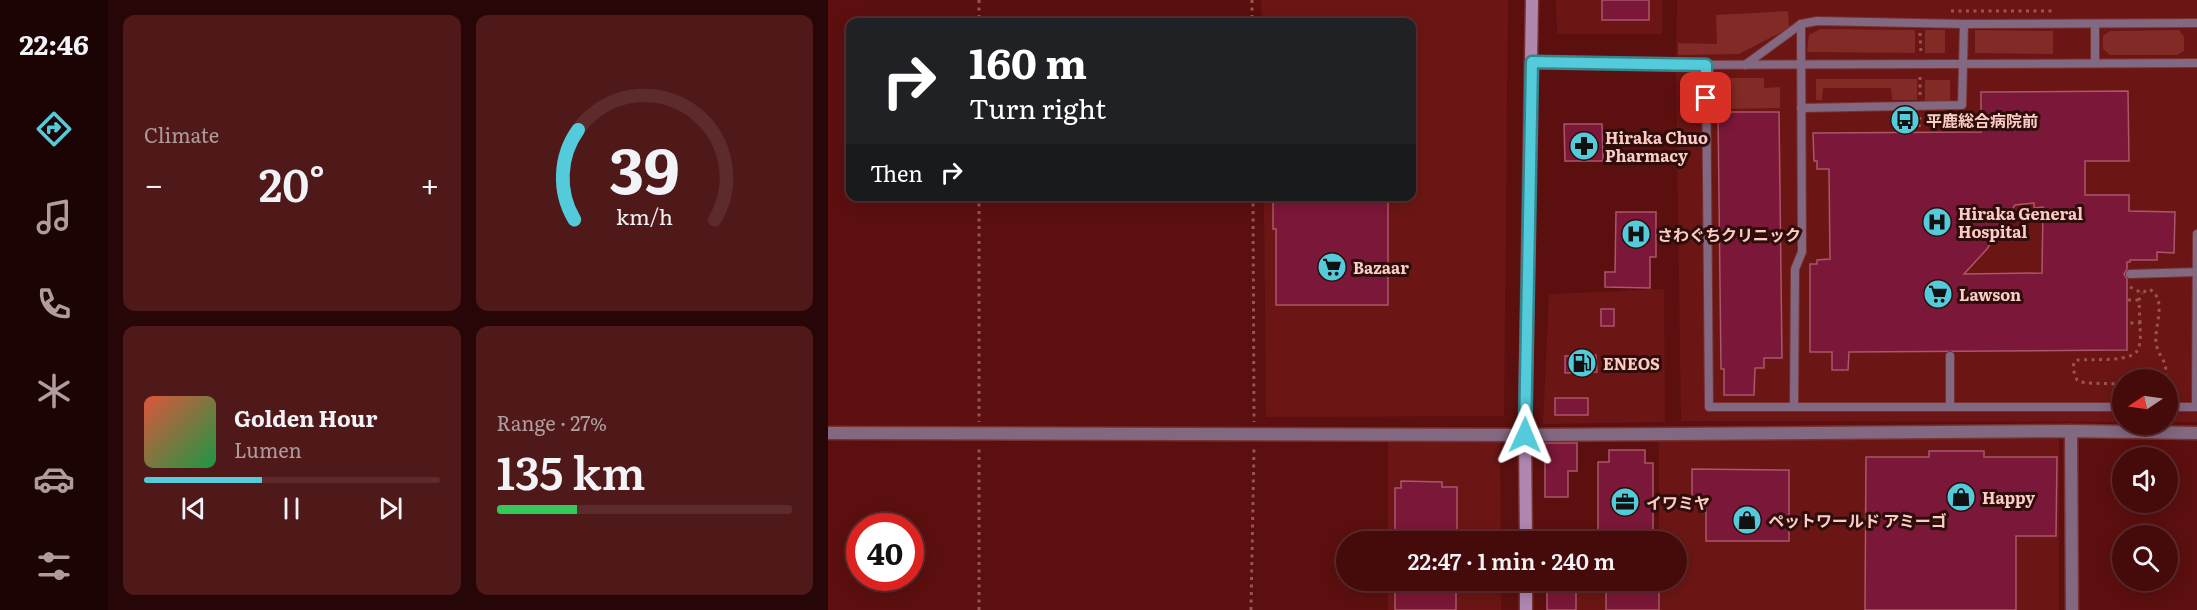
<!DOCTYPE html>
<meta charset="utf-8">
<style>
body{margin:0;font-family:Literata,"Noto Sans JP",serif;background:#4f1919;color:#f1f3f6;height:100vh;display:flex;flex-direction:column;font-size:22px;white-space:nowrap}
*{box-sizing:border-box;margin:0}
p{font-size:20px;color:#b09b9d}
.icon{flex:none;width:33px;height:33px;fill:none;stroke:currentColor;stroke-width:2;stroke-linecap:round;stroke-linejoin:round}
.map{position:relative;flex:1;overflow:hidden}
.drawer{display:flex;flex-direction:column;gap:15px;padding:15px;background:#260606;width:720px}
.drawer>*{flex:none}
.guide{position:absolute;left:18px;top:18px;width:570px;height:183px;border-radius:12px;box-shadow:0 3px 15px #0003,0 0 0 2px #5d2b2c;background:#202124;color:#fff;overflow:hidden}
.needle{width:39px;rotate:257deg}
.buttons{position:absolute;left:1284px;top:369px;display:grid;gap:12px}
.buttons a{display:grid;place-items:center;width:66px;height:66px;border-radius:50%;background:#450b0b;box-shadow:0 3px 15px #0003,0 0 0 2px #5d2b2c;font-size:30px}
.speed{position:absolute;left:18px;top:513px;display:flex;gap:12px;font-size:30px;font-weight:700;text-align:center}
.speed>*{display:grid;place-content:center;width:78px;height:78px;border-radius:50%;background:#450b0b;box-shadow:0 3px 15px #0003,0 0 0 2px #5d2b2c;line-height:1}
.speed .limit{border:9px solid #d22;background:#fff;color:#111}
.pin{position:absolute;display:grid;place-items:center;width:51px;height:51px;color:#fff;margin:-26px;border-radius:12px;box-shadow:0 3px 9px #0006}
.me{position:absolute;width:66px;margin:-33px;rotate:1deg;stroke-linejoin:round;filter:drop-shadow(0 0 4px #0008)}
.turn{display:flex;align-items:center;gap:21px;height:126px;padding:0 24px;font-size:27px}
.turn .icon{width:78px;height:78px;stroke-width:2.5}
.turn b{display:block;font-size:42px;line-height:51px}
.then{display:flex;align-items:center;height:57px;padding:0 24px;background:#0003;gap:12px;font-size:22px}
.big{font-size:45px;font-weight:600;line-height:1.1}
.drawer .widget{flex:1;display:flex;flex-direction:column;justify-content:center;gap:9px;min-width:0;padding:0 21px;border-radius:12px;background:#4f1919}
.drawer .dial{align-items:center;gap:0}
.dial svg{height:156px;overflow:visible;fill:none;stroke:#5d2b2c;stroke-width:7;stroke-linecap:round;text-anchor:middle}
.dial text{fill:#f1f3f6;stroke:none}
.song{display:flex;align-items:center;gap:18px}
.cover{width:72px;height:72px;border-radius:9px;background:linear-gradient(135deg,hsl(10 70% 55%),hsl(140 70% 35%))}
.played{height:6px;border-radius:3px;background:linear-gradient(90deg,#53cbda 40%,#5d2b2c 40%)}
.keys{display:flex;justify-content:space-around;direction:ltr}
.heat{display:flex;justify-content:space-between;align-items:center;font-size:33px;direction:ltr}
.charge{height:9px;border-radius:4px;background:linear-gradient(90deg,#34c759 27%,#5d2b2c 0)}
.drawer .tiles{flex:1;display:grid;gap:15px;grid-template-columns:repeat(2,1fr)}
.trip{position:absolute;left:508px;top:531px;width:351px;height:60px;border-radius:30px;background:#450b0b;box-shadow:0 3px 15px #0003,0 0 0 2px #5d2b2c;font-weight:600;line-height:60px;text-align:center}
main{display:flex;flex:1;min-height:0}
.tab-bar{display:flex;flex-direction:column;width:108px;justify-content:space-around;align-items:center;background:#1c0404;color:#b09b9d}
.tab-bar .icon{width:42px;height:42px}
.tab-bar .current{color:#53cbda}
.tab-bar b{font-size:27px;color:#f1f3f6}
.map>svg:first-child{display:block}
.built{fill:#6b1614}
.green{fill:#812a26}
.building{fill:#7b1738;stroke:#a95769;stroke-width:1.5;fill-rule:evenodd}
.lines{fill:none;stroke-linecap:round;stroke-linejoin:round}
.lane-casing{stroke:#793130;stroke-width:10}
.street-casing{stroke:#793130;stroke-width:15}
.secondary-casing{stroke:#793130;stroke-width:15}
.path{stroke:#985553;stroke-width:3;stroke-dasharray:3 4.5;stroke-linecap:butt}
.lane{stroke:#826881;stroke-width:8}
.street{stroke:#826881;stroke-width:12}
.secondary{stroke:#af87af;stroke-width:12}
.route-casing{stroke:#36848e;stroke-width:15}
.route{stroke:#53cbda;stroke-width:10}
.labels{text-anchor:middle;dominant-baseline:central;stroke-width:6;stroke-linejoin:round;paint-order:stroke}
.poi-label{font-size:16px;font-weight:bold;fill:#fcccc6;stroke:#2e0d0a;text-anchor:start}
</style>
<main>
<nav class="tab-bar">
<b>22:46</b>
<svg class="icon current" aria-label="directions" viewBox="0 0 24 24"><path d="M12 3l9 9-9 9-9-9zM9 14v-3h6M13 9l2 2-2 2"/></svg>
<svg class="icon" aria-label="music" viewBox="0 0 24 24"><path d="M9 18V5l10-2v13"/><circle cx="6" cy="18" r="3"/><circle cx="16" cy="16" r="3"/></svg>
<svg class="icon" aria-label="phone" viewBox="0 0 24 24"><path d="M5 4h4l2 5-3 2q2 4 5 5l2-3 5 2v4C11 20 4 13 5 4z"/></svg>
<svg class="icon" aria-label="climate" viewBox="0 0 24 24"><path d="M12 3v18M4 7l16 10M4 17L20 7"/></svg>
<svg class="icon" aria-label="car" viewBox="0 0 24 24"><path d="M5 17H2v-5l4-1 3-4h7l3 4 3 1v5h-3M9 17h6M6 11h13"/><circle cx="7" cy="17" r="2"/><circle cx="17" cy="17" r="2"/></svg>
<svg class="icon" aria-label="filters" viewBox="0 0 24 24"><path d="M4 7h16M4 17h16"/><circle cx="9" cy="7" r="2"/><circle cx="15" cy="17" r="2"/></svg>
</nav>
<section class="drawer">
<div class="tiles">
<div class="widget"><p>Climate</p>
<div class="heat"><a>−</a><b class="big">20°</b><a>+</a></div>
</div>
<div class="widget dial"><svg viewBox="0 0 100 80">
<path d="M14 69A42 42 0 1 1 86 69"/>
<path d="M14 69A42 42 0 0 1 16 23" stroke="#53cbda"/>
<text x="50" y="56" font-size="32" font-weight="700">39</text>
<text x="50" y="72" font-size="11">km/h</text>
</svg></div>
<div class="widget">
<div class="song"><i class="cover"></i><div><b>Golden Hour</b><p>Lumen</p></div></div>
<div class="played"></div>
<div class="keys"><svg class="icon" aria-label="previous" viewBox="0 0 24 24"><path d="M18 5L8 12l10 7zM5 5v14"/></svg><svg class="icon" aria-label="pause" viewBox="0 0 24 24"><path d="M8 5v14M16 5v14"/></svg><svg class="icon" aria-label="next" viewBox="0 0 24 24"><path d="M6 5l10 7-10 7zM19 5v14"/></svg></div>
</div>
<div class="widget"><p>Range · 27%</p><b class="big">135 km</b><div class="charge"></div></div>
</div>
</section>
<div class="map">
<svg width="1369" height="610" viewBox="0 0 1369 610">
<rect width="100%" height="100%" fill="#5c0f0f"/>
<g class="built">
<path d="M433 0H680L676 416 438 417 436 197 584 196V22H434Z"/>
<path d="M728 0H834V34H729Z"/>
<path d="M849 0H1369V422H1340V380H1294V422L853 421 848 65Z"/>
<path d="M836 289 837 422 715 424 721 294Z"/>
<path d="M831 438 1231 439V610H718L719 581 849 580V542L831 541Z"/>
<path d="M560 441H672L673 541H560Z"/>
<rect x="560" y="581" width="113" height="29"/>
</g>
<g class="green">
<path d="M960 11 961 28 911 54 850 55V43L889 44 888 15Z"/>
<path d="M992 29 1087 30V53L979 52 981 35Z"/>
<rect x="1097" y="30" width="20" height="23"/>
<path d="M1147 30 1225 31V54L1147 53Z"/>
<path d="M1351 30 1356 37V51L1349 55H1282L1275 49V36L1282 31Z"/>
<path d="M891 78H936V88L952 87V108L891 109Z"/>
<path d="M988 79H1089V100H1064L1063 88H995L994 100H988Z"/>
<rect x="1097" y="80" width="25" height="21"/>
</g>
<g class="building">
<rect x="774" y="0" width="47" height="20"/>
<path d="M1300 91 1301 161H1257V195H1301V211L1347 212 1346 253 1329 252V260H1302V262H1299V269L1296 274 1299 279V350L1021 352 1020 370H1004V352H982V264H989V260L1002 259 1001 169H989V161H986L985 133 1153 132V92ZM1206 203V208L1215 207 1214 273 1136 274 1159 249 1187 205Z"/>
<path d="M890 112H951L954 358H936V368H927L926 395H896V369H893Z"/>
<path d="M736 124H774L775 161H737Z"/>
<path d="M445 196H560V305H448V229H445Z"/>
<path d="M788 212H828V257H822V288L777 287V272H787Z"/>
<rect x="773" y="309" width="13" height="17"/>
<path d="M768 355 769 372 737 373V356Z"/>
<rect x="727" y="398" width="33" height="17"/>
<path d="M717 443H749V471H740V497H717Z"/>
<path d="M781 450H817V463H825V542H770V462H781Z"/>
<path d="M1101 451H1156V457H1229L1228 536H1188V610H1037L1038 457H1101Z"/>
<path d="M864 469 961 470V541H878V500H864Z"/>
<path d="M573 481 614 482V487H629V542H567V488H573Z"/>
<rect x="567" y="580" width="61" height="30"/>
<path d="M719 583H741L742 590H748V610H719Z"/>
<rect x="778" y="583" width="53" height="27"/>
</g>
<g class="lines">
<g class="lane-casing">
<g id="lane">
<path d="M1267 24V63"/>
<path d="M704 62 848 65 1369 63"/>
<path d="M878 65 881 407H1294"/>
<path d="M917 65 973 24 989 21 1136 24 1369 23"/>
<path d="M973 108 1134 105 1136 24"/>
<path d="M1302 274 1369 272"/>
<path d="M1122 356V406"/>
<path d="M966 406 967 269 974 252 973 24"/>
<path d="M1340 407H1368L1369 234"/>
</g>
</g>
<g class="street-casing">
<g id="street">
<path d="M1243 431 1244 610"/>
<path d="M0 433 697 435 1243 431 1369 433"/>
</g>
</g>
<g class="secondary-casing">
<g id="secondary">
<path d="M698 542 697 435 704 0"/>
<path d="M698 580V610"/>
</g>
</g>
<g class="path">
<path d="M151 0V22"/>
<path d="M424 0V22"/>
<path d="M1123 11H1224"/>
<path d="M1092 33 1093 53"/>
<path d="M1092 95V75"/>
<path d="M1091 127 1092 117"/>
<path d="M151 196V422"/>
<path d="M425 196 426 422"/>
<path d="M1302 287 1314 293 1321 289C1340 299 1326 326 1328 343 1330 358 1341 359 1337 380"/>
<path d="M1300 300H1311"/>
<path d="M1312 323 1311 300 1314 293"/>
<path d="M1294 384 1257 383 1249 380 1245 369 1246 362 1250 360C1263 359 1303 362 1309 351 1314 343 1312 331 1312 323H1301"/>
<path d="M151 610V447"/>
<path d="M423 610 426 447"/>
</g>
<use href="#lane" class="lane"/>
<use href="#street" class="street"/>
<use href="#secondary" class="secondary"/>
</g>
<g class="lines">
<g class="route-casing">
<path id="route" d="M697 435 704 62 878 65V98"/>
</g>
<use href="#route" class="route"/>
</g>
<defs>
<g id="bus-disc" transform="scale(1.5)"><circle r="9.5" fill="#53cbda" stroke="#2e0d0a"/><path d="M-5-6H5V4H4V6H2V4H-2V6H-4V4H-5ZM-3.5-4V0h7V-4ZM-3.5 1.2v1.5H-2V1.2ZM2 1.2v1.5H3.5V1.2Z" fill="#111"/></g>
<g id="pharmacy-disc" transform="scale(1.5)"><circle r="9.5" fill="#53cbda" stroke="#2e0d0a"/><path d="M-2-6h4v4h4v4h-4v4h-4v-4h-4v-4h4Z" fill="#111"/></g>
<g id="hospital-disc" transform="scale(1.5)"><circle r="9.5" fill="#53cbda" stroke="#2e0d0a"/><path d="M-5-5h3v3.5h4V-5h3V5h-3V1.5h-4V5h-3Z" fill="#111"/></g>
<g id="supermarket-disc" transform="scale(1.5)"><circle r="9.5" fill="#53cbda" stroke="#2e0d0a"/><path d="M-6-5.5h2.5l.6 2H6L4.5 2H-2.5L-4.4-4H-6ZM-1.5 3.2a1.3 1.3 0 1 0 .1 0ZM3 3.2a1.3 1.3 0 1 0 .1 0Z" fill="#111"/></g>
<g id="fuel-disc" transform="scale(1.5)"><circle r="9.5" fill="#53cbda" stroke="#2e0d0a"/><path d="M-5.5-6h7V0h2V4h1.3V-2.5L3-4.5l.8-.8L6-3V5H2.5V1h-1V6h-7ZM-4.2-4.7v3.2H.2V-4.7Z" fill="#111"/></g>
<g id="shop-disc" transform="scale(1.5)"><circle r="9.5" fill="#53cbda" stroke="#2e0d0a"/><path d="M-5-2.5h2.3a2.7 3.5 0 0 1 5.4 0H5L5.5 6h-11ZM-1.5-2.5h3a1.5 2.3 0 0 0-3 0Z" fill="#111"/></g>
<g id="office-disc" transform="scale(1.5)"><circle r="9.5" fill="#53cbda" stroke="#2e0d0a"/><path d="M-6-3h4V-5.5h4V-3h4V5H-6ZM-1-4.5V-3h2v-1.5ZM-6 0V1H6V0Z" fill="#111"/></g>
</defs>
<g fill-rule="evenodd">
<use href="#bus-disc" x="1077" y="120"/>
<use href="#pharmacy-disc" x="756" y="146"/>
<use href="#hospital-disc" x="1109" y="222"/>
<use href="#hospital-disc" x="808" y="234"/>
<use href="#supermarket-disc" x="504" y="267"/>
<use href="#supermarket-disc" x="1110" y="294"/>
<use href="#fuel-disc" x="754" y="363"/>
<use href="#shop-disc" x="1133" y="497"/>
<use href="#office-disc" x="797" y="502"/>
<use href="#shop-disc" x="919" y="520"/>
</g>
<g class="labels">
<g class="poi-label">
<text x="1098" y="120">平鹿総合病院前</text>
<text x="777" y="137">Hiraka Chuo<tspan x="777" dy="18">Pharmacy</tspan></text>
<text x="1130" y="213">Hiraka General<tspan x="1130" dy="18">Hospital</tspan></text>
<text x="829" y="234">さわぐちクリニック</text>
<text x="525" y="267">Bazaar</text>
<text x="1131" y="294">Lawson</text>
<text x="775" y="363">ENEOS</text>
<text x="1154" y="497">Happy</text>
<text x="818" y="502">イワミヤ</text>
<text x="940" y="520">ペットワールド アミーゴ</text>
</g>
</g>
</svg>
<div class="buttons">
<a><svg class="needle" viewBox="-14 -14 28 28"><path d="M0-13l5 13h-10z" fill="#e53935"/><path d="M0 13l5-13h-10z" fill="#b09b9d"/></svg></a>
<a><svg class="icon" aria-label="sound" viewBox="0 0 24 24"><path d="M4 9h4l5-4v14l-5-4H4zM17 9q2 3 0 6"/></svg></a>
<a><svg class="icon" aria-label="search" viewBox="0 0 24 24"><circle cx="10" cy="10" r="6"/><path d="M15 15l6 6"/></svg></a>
</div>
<div class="speed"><div class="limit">40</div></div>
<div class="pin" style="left:878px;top:98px;background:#d93025"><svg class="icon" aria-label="arrive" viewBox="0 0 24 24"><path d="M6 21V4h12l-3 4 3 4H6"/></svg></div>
<svg class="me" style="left:697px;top:435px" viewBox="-20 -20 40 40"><path d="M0-17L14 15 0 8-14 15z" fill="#53cbda" stroke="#fff" stroke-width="4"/></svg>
<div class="trip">22:47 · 1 min · 240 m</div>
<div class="guide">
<div class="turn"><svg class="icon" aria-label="right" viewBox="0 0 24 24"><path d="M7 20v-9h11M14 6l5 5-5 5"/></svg><div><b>160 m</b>Turn right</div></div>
<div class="then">Then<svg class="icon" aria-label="right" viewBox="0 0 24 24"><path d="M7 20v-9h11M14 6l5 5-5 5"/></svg></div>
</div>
</div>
</main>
